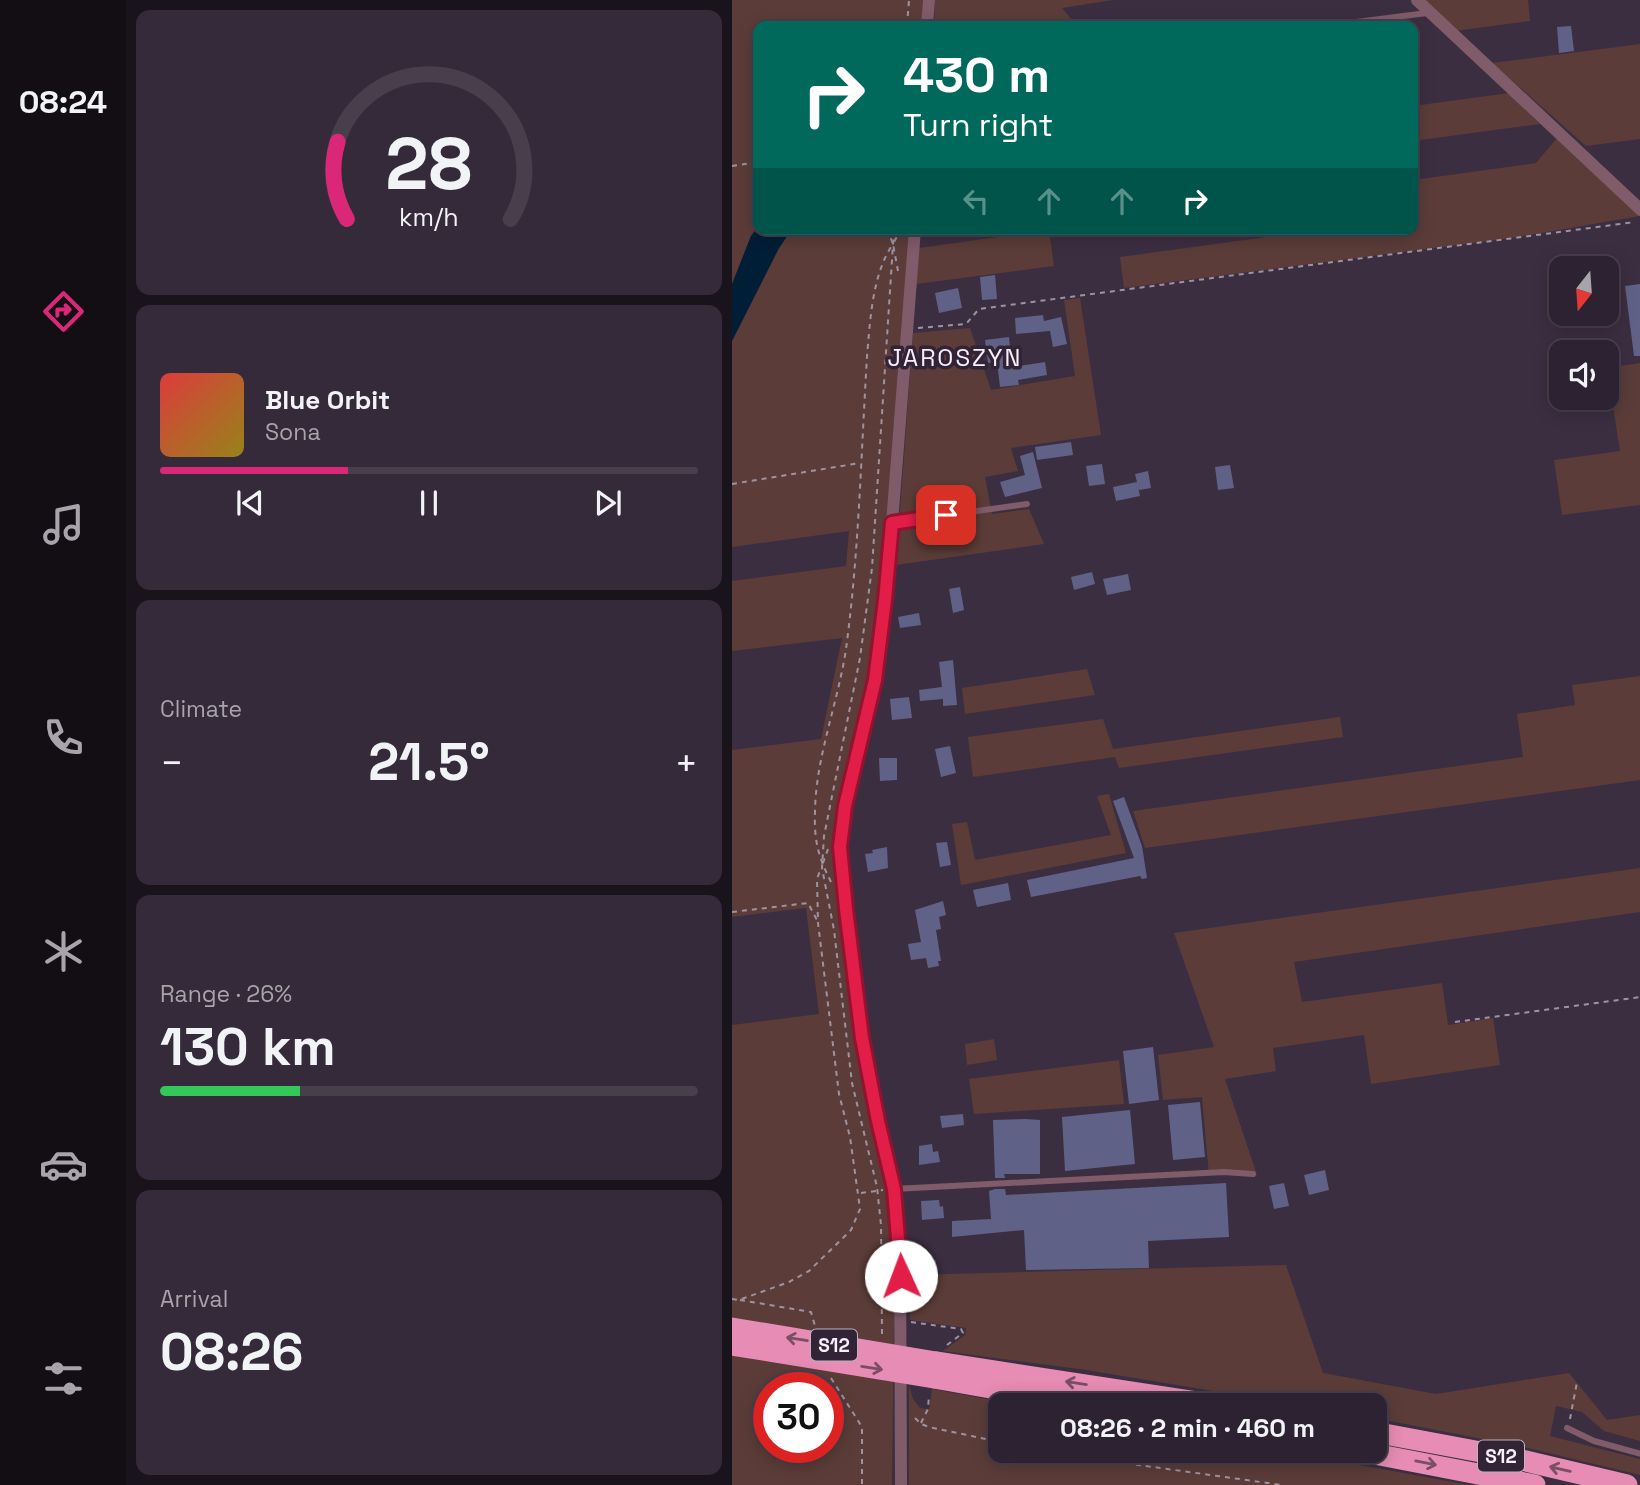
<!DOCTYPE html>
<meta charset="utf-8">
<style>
body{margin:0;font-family:"Space Grotesk",sans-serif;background:#352a39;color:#f1f3f6;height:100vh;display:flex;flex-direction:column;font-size:26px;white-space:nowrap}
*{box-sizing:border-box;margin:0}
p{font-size:23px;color:#a7a4ab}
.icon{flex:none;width:38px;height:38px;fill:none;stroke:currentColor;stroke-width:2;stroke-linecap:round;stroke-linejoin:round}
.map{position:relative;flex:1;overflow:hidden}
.side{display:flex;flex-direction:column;gap:10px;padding:10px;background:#19131b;width:606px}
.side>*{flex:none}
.banner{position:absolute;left:21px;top:21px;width:665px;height:214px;border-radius:14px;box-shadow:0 4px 18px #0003,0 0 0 2px #483f4d;background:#00695c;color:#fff;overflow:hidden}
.needle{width:46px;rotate:197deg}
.controls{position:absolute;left:817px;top:256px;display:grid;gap:14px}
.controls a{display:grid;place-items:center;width:70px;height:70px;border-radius:14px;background:#2d2231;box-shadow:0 4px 18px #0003,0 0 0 2px #483f4d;font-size:35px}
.speed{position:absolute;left:21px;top:1372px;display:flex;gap:14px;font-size:35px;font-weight:700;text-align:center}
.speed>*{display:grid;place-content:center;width:91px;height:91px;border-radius:50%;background:#2d2231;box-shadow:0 4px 18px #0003,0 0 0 2px #483f4d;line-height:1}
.speed .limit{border:10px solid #d22;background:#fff;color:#111}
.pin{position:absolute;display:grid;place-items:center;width:60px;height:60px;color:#fff;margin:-30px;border-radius:14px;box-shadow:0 4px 10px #0006}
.me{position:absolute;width:77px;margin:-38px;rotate:358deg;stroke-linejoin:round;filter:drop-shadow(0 0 5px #0008)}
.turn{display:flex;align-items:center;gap:24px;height:147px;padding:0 35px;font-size:32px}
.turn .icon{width:91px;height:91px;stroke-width:2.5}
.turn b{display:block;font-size:49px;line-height:60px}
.lanes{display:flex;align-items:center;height:66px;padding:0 35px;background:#0003;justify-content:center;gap:35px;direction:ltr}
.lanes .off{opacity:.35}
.big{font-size:52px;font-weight:800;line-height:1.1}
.side .widget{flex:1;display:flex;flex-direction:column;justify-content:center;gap:10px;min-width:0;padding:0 24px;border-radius:14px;background:#352a39}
.side .dial{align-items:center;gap:0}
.dial svg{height:182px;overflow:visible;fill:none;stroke:#483f4d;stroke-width:7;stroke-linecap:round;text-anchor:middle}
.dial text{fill:#f1f3f6;stroke:none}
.song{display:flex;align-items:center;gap:21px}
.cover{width:84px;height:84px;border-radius:10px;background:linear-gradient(135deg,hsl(0 70% 55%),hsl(50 70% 35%))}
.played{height:7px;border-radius:4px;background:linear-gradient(90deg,#db2777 35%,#483f4d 35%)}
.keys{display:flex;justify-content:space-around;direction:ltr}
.heat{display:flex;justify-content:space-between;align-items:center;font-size:38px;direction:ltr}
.charge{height:10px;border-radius:5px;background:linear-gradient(90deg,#34c759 26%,#483f4d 0)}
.trip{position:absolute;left:256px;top:1393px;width:399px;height:70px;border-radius:14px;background:#2d2231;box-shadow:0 4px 18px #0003,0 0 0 2px #483f4d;font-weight:800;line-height:70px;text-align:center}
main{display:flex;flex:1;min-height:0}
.tabs{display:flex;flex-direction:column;width:126px;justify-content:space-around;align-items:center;background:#120e14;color:#a7a4ab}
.tabs .icon{width:49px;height:49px}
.tabs .selected{color:#db2777}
.tabs b{font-size:32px;color:#f1f3f6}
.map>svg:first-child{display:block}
.green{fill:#5b3c38;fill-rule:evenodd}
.water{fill:#011e37}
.building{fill:#606187}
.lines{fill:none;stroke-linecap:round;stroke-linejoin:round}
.path{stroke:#9e93a2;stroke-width:2;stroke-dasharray:5 5;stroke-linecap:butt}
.lane{stroke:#805b6a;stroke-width:6}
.street{stroke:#805b6a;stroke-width:12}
.highway{stroke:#e78cb4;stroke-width:21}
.highway-bridge{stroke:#e78cb4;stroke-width:21}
.oneway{stroke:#7a4e68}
.route-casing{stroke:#92132f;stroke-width:18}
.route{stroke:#e11d48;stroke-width:12}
.labels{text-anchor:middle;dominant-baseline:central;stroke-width:7;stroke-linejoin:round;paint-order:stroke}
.shield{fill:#322436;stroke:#bdb2c0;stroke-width:2}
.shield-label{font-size:19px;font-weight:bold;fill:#f8effb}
.quarter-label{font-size:24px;letter-spacing:2px;fill:#f8effb;stroke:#322436}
</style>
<main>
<nav class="tabs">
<b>08:24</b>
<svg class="icon selected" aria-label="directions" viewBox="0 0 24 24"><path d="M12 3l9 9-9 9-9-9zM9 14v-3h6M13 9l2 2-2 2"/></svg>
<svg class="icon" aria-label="music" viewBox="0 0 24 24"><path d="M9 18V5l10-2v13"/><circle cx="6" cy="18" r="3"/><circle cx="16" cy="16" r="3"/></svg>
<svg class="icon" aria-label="phone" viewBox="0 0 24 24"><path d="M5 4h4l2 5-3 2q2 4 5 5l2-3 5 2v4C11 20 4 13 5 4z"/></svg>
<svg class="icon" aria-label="climate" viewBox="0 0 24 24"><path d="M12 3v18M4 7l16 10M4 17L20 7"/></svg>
<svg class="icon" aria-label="car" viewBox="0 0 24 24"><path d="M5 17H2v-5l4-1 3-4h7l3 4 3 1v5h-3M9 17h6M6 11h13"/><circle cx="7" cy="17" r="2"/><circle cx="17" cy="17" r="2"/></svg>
<svg class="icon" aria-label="filters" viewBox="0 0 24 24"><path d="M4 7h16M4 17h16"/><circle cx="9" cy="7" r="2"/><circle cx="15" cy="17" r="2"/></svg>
</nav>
<section class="side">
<div class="widget dial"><svg viewBox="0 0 100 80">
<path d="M14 69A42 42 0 1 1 86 69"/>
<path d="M14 69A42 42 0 0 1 10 35" stroke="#db2777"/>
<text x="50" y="56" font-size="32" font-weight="700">28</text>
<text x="50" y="72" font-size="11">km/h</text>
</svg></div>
<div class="widget">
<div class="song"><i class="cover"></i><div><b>Blue Orbit</b><p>Sona</p></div></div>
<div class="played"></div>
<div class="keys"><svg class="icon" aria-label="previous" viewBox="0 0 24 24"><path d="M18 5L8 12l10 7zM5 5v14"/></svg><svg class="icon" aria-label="pause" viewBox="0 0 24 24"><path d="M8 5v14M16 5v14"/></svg><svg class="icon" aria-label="next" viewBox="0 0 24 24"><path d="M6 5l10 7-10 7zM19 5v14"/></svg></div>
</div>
<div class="widget"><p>Climate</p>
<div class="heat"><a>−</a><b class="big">21.5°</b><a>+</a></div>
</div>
<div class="widget"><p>Range · 26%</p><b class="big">130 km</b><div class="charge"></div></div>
<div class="widget"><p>Arrival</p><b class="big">08:26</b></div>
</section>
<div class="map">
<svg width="909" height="1485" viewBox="0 0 909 1485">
<rect width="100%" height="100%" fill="#3c2e41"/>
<g class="green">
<path d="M0 0H191L190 26H26V227L19 236 0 284Z"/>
<path d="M203 0H381L330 8 345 26H202Z"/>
<path d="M692 0H796L798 21 723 31Z"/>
<path d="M908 44V139L854 146 760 63Z"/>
<path d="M777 93 808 124 681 141V106Z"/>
<path d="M825 138 908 216 780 238 392 288 388 257 593 229H681V180L804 163Z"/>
<path d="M60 229H178L149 599 133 703 111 795 109 912 116 981 130 1072 156 1193 161 1247 162 1317 160 1485H0V1025L87 1014 74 908 0 917V750L89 739 110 638 0 651V581L114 566 117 531 0 547V341L47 248ZM37 1388H96V1447H37Z"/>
<path d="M317 230 322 266 184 284 187 248Z"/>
<path d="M348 298 369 435 279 448 286 471 253 477 260 514 297 509 312 544 164 565 181 333 238 328 259 390 343 376 332 300Z"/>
<path d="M908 363V505L830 515 822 460 888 451 875 368Z"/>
<path d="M355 669 363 695 233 714 230 688Z"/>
<path d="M908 676V780L413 848 401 811 791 757 785 714 843 705 840 685Z"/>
<path d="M608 717 611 737 387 768 383 757 241 777 236 737 371 719 381 749Z"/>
<path d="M377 794 394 853 229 885 220 824 235 822 243 860 379 835 365 796Z"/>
<path d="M908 868V912L562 962 570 1002 710 983 716 1025 761 1018 768 1065 639 1084 632 1035 541 1048 544 1071 493 1079 525 1175H477L470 1097 431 1100 426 1055 482 1047 442 933Z"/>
<path d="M262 1039 265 1060 235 1065 233 1044Z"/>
<path d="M387 1060 392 1104 242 1114 237 1079Z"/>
<path d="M554 1265 591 1373 704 1394 837 1373 875 1420 908 1415V1441L872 1431 850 1412 824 1406 818 1436 908 1459V1475L796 1448 642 1418V1405H565L354 1370 211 1351 233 1335 234 1328 178 1320V1275Z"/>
<path d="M177 1385 181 1399 188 1408 197 1409 200 1389 287 1405H268V1451H551L737 1485H177Z"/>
</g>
<path class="water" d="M26 227V229H60L47 248 0 341V284L19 236Z"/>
<g class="building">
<path d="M839 26 842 51 827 53 825 27Z"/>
<path d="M263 275 265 299 250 300 248 277Z"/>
<path d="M908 284V356H902L893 286Z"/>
<path d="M226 288 230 308 207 313 203 293Z"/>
<path d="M311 315 312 321 329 317 335 344 321 347 318 331 284 334 283 318Z"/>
<path d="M277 337 280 367 313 362 315 375 286 380 287 385 268 387 265 362 256 363 253 340Z"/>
<path d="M339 442 341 455 305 460 303 447Z"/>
<path d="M301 452 310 488 273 497 268 482 293 475 288 456Z"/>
<path d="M370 464 373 484 357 486 354 466Z"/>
<path d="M498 465 502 488 486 490 483 467Z"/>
<path d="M416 471 419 488 407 490 406 486 408 496 384 501 381 487 405 482 403 474Z"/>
<path d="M360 572 363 584 342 590 339 577Z"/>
<path d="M396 574 399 590 375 595 371 579Z"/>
<path d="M228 587 232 610 221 613 217 589Z"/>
<path d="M187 613 189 625 168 628 166 617Z"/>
<path d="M221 660 225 705 211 706V699L188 701 187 690 210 687 207 662Z"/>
<path d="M177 697 180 718 160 720 158 699Z"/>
<path d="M218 746 224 773 209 777 203 749Z"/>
<path d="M147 758H165V780L148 781Z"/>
<path d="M392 797 410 846 415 878 410 879 408 876 299 897 295 880 402 858 381 801Z"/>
<path d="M215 842 219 865 208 867 204 843Z"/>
<path d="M155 847 156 868 136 872 133 854 141 853 140 850Z"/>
<path d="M276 883 279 900 245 907 241 890Z"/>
<path d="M211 901 214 915 207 917 209 929 204 930 209 961H206L207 966 196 968 194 958 179 960 176 944 189 942 183 910Z"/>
<path d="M421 1047 427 1100 397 1104 391 1051Z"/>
<path d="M468 1102 473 1157 441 1160 436 1105Z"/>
<path d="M398 1110 403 1164 333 1171 330 1117Z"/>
<path d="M231 1114 232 1125 210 1128 208 1116Z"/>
<path d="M293 1119 308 1120V1174H272L273 1178H263L261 1120Z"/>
<path d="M200 1144 201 1152 206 1151 208 1162 187 1165V1146Z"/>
<path d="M593 1170 597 1190 577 1195 572 1175Z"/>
<path d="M494 1183 497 1237 416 1241 417 1268 294 1270 292 1230 220 1237V1221L259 1219 257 1191 263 1189H273L274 1195Z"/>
<path d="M552 1183 557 1206 542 1209 537 1186Z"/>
<path d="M207 1200 208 1207 211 1206 212 1218 190 1220 189 1201Z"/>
</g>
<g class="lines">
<g class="path">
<path d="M175 26 177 0"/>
<path d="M0 166 26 162"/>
<path d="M166 271 161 244 169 229"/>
<path d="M186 328 234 324 247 309 903 222"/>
<path d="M0 484 128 463"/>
<path d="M91 863 96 849"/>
<path d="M99 882C86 856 82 841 83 811 84 756 106 703 114 649 127 553 129 454 135 357 138 322 140 274 161 244L155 229"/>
<path d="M0 912 76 903 86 922"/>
<path d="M723 1022 909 997"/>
<path d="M129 1193 151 1190"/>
<path d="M0 1299 7 1300 57 1282 77 1271 119 1230 128 1209 118 1137 107 1094 86 923 85 879 89 868"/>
<path d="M8 1300 79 1312 83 1326"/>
<path d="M179 1322 229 1329 231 1333 215 1345"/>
<path d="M150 1334 149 1225 145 1187 120 1083 102 930 90 868 92 836 128 658 140 568 162 229"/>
<path d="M99 1378 130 1427V1485"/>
<path d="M183 1418 189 1424 197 1427 268 1442"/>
<path d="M838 1419 845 1382"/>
<path d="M189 1423 196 1409 197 1395"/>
<path d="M305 1451 335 1458 371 1460 550 1485"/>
</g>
<g class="lane">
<path d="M593 26 695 13"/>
<path d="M160 523 295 504"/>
<path d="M162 1189 492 1172 521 1174"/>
<path d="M835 1428 862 1441 909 1454"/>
</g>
<g class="street">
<path d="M685 0 909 210"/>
<path d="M195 26 197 0"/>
<path d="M169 1485 168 1253 162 1189 130 1038 114 909 109 847 113 806 143 680 154 600 183 229"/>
</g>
<g class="highway">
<path d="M204 1362 484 1405"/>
<path d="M202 1378 354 1405"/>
<path d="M642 1432 781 1458 895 1485"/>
<path d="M627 1451 803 1485"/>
</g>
<g class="highway-bridge">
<path d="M0 1328 204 1362"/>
<path d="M0 1345 202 1378"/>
</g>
</g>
<defs><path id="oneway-shaft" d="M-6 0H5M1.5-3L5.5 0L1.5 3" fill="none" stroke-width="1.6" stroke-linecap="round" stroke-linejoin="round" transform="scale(1.75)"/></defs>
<g class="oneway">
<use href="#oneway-shaft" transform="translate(65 1339) rotate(-171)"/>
<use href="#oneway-shaft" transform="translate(140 1368) rotate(9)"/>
<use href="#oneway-shaft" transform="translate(344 1383) rotate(-171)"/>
<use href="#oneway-shaft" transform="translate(694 1463) rotate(11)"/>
<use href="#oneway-shaft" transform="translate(828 1469) rotate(-167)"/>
</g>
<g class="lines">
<g class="route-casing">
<path id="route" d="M169 1276 162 1189 146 1121 130 1038 114 909 108 847 113 806 143 680 153 600 160 523 214 515"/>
</g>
<use href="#route" class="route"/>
</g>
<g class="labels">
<g class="shield">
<rect x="79" y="1329.5" width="46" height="31" rx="5"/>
<rect x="746" y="1440.5" width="46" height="31" rx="5"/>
</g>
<g class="shield-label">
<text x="102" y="1345">S12</text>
<text x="769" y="1456">S12</text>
</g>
<g class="quarter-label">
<text x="223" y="357">JAROSZYN</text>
</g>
</g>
</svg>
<div class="controls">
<a><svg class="needle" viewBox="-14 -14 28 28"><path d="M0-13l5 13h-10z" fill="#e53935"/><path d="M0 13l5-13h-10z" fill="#a7a4ab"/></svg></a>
<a><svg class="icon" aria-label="sound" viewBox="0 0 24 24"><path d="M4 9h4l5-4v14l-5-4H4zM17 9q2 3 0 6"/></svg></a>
</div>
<div class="speed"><div class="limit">30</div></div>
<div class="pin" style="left:214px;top:515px;background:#d93025"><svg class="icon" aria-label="arrive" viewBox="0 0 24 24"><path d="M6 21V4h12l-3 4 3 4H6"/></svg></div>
<svg class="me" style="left:169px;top:1276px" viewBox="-20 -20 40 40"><circle r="19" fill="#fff"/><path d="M0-13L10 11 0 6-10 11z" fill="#e11d48"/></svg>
<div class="trip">08:26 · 2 min · 460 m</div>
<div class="banner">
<div class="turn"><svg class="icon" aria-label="right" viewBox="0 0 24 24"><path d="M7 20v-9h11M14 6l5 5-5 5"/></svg><div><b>430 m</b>Turn right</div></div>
<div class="lanes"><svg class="icon off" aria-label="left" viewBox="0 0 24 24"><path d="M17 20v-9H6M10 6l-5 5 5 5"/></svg><svg class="icon off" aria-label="ahead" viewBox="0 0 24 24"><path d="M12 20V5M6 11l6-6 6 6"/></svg><svg class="icon off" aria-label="ahead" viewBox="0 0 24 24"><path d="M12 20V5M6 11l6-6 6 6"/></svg><svg class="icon" aria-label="right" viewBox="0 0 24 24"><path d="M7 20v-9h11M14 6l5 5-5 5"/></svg></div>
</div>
</div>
</main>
